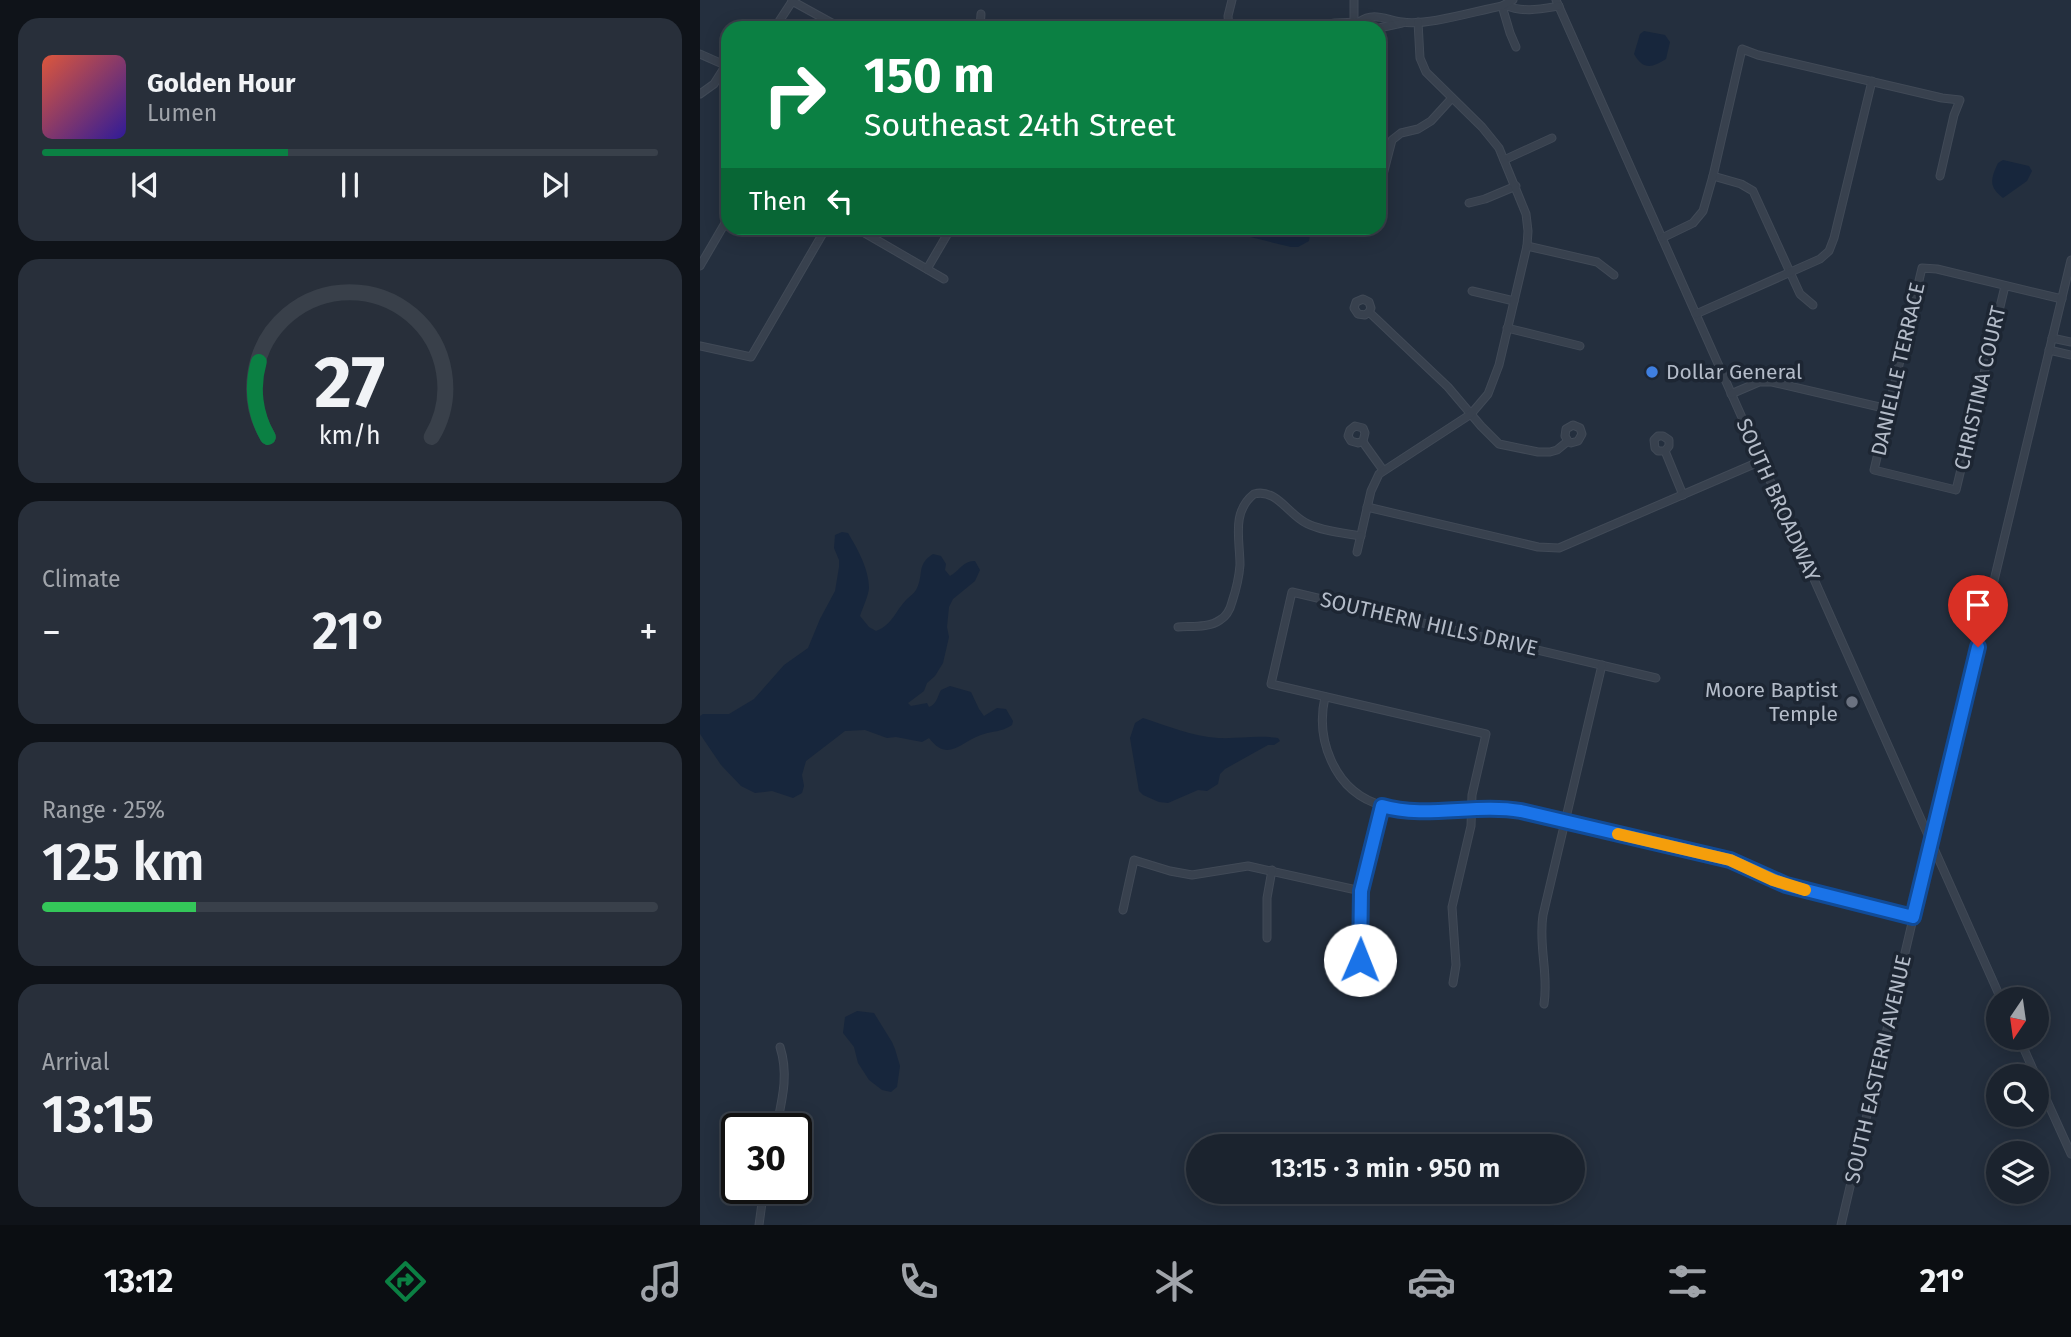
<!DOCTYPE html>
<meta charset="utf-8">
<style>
body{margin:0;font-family:"Fira Sans",sans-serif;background:#282f3a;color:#f1f3f6;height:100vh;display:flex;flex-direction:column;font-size:26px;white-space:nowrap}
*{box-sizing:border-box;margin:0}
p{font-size:23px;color:#a0a4aa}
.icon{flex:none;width:38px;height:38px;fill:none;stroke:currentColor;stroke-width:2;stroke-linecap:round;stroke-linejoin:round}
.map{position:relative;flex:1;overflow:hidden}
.panel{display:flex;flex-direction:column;gap:18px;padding:18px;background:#0f1319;width:700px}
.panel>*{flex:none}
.guide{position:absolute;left:21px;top:21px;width:665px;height:214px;border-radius:21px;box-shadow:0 4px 18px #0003,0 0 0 2px #39404a;background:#0b8043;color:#fff;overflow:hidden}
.needle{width:46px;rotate:193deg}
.controls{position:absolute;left:1286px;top:987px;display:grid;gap:14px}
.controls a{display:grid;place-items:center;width:63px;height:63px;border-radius:50%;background:#1b232e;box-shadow:0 4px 18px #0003,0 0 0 2px #39404a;font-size:35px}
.speed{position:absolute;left:21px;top:1113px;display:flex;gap:14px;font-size:35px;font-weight:700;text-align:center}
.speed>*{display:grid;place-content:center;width:91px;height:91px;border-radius:50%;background:#1b232e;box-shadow:0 4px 18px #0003,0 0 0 2px #39404a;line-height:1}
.speed .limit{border:4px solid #111;border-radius:10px;background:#fff;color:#111}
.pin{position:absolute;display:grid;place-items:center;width:60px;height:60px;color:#fff;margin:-72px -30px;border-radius:50% 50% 50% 0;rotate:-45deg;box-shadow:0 0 7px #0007}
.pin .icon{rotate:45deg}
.me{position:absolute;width:77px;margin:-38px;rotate:1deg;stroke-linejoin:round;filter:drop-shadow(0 0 5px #0008)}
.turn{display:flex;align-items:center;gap:24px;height:147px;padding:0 28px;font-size:32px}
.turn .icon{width:91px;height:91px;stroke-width:2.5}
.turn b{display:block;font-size:49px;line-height:60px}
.then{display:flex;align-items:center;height:66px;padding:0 28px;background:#0003;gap:14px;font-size:26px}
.big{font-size:52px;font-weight:600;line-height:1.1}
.panel .tile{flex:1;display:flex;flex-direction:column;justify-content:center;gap:10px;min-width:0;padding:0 24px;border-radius:21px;background:#282f3a}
.panel .dial{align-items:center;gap:0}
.dial svg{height:182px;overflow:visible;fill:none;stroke:#39404a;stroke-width:7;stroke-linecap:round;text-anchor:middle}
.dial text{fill:#f1f3f6;stroke:none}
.song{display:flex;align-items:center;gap:21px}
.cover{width:84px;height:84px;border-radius:10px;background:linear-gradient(135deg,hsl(10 70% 55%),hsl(250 70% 35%))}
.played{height:7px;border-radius:4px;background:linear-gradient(90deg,#0b8043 40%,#39404a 40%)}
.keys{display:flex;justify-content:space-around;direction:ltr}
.heat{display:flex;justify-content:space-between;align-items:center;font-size:38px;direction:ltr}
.charge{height:10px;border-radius:5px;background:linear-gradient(90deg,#34c759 25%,#39404a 0)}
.trip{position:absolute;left:486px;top:1134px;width:399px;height:70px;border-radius:35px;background:#1b232e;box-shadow:0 4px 18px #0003,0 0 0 2px #39404a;font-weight:600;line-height:70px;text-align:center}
.tab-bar{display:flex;height:112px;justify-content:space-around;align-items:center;background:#0b0e12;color:#a0a4aa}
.tab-bar .icon{width:49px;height:49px}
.tab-bar .on{color:#0b8043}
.tab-bar b{font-size:32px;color:#f1f3f6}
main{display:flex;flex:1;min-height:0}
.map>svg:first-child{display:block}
.water{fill:#17263c}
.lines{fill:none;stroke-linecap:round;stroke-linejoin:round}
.minor-casing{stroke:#414a57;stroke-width:9}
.minor{stroke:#38414e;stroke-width:7}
.route-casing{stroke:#114b97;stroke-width:18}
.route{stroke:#1a73e8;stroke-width:12}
.slow{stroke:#f59e0b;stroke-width:12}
.shop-dot{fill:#3f7fe0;stroke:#1d2633;stroke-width:2.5}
.worship-dot{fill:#6b7280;stroke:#1d2633;stroke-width:2.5}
.labels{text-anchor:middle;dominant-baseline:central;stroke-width:7;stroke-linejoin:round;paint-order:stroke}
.street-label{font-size:21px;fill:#b4bcc9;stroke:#1d2633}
.poi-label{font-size:21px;fill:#b4bcc9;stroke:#1d2633;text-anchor:start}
</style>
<main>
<section class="panel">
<div class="tile">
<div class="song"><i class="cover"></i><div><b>Golden Hour</b><p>Lumen</p></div></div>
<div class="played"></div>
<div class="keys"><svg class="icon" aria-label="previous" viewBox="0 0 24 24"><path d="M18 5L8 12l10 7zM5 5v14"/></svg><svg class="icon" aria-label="pause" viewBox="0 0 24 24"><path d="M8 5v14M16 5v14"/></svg><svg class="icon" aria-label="next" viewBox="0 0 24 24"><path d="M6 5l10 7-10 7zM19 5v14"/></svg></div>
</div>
<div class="tile dial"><svg viewBox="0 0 100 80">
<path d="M14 69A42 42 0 1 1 86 69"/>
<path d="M14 69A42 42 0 0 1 10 36" stroke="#0b8043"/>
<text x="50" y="56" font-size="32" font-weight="700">27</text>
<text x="50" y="72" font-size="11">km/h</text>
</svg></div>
<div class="tile"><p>Climate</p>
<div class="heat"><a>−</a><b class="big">21°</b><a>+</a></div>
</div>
<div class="tile"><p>Range · 25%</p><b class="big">125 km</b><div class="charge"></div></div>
<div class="tile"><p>Arrival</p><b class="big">13:15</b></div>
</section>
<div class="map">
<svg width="1371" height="1225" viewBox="0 0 1371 1225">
<rect width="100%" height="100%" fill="#242f3e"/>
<g class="water">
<path d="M944 31 965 35 970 42 966 59C952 68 943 70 934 54L940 34Z"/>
<path d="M1303 160 1329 166 1332 171 1327 181 1303 198C1289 187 1290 180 1298 163Z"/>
<path d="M513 228H611L609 241 598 247H591Z"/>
<path d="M142 532 148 533C157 548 169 569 169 588 168 597 163 607 160 616L169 627 176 631C192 625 195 612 206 600 210 596 215 593 217 588 224 574 216 565 233 554L241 556 246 564 245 570 250 576C259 571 264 560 275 561L280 570 275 581 253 599 249 607 247 627 249 637 243 663 235 676 227 683 224 691 208 703 211 706 227 703 229 707C237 704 237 697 241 690L250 686 271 692 279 709 284 716 297 708 306 709 313 721 312 725C300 733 294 730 281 735 260 742 248 763 229 738L222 742 196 737 187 738 165 730 145 731 106 761 102 775 104 786 102 793 93 798 72 791 55 793 41 786 21 765 0 734V716L3 714H29L54 699 84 665 108 648 120 619 135 591 139 567V560L134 548 135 535Z"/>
<path d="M443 718C467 726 492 736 518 738 539 739 556 735 578 738L580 741 574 745H568L525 769 520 774 518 784 507 791 498 790 468 803 459 802 443 795 439 791 430 738 435 723Z"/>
<path d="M157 1011 174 1013 192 1042 195 1049 200 1066 197 1087 191 1092 182 1090 169 1080 158 1063 154 1047 143 1033 145 1017Z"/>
</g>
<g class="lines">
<g class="minor-casing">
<g id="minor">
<path d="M856 0 1301 999"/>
<path d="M92 1 141 28"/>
<path d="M805 5C822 13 841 9 859 6"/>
<path d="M802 6 810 33 816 47"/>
<path d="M654 22V0"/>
<path d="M69 28 78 23 93 0"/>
<path d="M280 28 281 14"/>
<path d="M529 28 528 16 532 0"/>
<path d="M604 28 635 23 659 22"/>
<path d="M673 28 665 26 659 22C674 11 686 20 702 22 728 26 775 11 802 6L813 0"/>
<path d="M679 28 702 23"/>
<path d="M0 54 27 66"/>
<path d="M0 94 14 84 28 62"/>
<path d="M804 160 852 138"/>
<path d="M1013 176 1041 184 1053 191 1100 294 1113 305"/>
<path d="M679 190 692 140 701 133 718 129 731 121 752 98"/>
<path d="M769 203 785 199 816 186"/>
<path d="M156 228 244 279"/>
<path d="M962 238 993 223 1003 211 1013 176 1042 49 1058 55 1242 98 1260 100 1254 115 1240 176"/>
<path d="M827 246 897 262 914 275"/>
<path d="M0 266 28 218"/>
<path d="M227 269 251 228"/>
<path d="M1305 286 1256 490 1174 470 1222 268 1237 269 1362 299"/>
<path d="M772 291 814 301"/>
<path d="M669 312 665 315 658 314 654 308 656 302 663 299 669 302 671 308 669 312 748 387 781 426 799 444 838 452H850L857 450 868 441 871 443 878 441 882 434 880 428 873 425 866 429 865 436 868 441"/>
<path d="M996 314 1120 259 1129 251 1134 238 1172 81"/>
<path d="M807 328 880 346"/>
<path d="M1352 338 1371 342"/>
<path d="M0 346 51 357 126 228"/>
<path d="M1349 350 1371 355"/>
<path d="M1031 394 1059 382H1072L1188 409"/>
<path d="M663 441 658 443 651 441 648 436 650 430 655 426 663 428 665 433 663 441 665 445 683 470"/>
<path d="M965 451H958L955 448 954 440 958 436H963L969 440V446L965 451 983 495"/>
<path d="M667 507 838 547 859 548 1061 461"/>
<path d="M657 552 671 491 679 474 771 414 788 394 799 365 827 246 828 231 826 214 799 148 782 127 726 72 720 58 718 22"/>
<path d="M478 627C491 626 509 628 520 620 527 616 530 610 532 602 536 590 539 578 540 565 540 540 531 512 554 494 576 488 588 514 606 523 621 531 644 533 661 536"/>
<path d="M625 697C620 719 622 740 631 760 665 838 757 799 821 811L1030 860 1073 880 1104 890 1213 917"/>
<path d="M423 910 434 860 470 871 492 875 548 866 661 891"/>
<path d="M567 938V898L572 870"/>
<path d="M660 960 661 891 682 806"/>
<path d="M753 983 756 965 752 907 771 826 772 795 786 734 571 684 592 592 956 678"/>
<path d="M844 1004C849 974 838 945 843 915L902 665"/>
<path d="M1319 1038 1336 1076"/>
<path d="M1337 1079 1371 1154"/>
<path d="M76 1129C82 1100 89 1075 80 1047"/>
<path d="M59 1225 64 1188"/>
<path d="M1141 1225 1224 872 1371 260"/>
</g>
</g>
<use href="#minor" class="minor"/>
</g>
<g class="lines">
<g class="route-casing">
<path id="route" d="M660 960 661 891 682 806C726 819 776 803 821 811L1030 860 1086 885 1213 917 1278 647"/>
</g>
<use href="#route" class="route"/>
<path class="slow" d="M918 834 1030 860 1073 880 1105 890"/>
</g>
<circle class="shop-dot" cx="952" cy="372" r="7"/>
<circle class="worship-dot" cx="1152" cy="702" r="7"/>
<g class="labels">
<g class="street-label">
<text transform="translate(1198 369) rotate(-77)">DANIELLE TERRACE</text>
<text transform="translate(1280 388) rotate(-77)">CHRISTINA COURT</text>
<text transform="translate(1078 500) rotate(66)">SOUTH BROADWAY</text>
<text transform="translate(729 624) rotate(13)">SOUTHERN HILLS DRIVE</text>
<text transform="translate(1178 1069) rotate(-77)">SOUTH EASTERN AVENUE</text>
</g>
<g class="poi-label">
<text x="966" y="372">Dollar General</text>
<text x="1138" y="690" text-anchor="end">Moore Baptist<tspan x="1138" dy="24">Temple</tspan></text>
</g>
</g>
</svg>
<div class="controls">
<a><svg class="needle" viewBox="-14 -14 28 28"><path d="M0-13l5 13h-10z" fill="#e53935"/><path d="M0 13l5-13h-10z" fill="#a0a4aa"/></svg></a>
<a><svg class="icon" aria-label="search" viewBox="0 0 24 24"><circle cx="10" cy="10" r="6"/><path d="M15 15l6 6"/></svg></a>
<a><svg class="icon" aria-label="layers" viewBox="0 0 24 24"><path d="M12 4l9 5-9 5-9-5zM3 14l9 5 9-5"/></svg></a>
</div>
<div class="speed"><div class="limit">30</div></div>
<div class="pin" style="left:1278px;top:647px;background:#d93025"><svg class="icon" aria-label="arrive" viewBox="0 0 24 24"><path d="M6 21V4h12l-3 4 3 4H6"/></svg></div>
<svg class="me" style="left:660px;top:960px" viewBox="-20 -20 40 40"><circle r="19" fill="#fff"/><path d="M0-13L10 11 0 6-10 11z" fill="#1a73e8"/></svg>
<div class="trip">13:15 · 3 min · 950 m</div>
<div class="guide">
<div class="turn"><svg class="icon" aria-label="right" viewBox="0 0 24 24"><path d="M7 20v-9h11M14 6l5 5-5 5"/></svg><div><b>150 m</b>Southeast 24th Street</div></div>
<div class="then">Then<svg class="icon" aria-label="left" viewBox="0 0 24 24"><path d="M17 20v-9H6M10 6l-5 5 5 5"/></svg></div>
</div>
</div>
</main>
<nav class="tab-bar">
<b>13:12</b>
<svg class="icon on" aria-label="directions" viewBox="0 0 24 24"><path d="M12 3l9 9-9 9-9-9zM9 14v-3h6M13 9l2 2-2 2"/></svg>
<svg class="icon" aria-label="music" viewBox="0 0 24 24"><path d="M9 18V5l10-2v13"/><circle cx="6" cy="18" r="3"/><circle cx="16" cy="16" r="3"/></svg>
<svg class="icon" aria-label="phone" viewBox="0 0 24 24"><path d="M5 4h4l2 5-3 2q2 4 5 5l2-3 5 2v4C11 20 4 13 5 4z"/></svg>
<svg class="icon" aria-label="climate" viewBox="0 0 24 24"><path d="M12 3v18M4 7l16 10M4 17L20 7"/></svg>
<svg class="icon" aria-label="car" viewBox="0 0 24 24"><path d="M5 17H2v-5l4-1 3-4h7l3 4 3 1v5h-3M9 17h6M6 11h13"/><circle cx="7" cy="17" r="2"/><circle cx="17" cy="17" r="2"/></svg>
<svg class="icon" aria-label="filters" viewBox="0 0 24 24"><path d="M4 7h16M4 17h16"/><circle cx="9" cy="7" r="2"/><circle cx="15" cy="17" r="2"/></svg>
<b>21°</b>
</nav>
